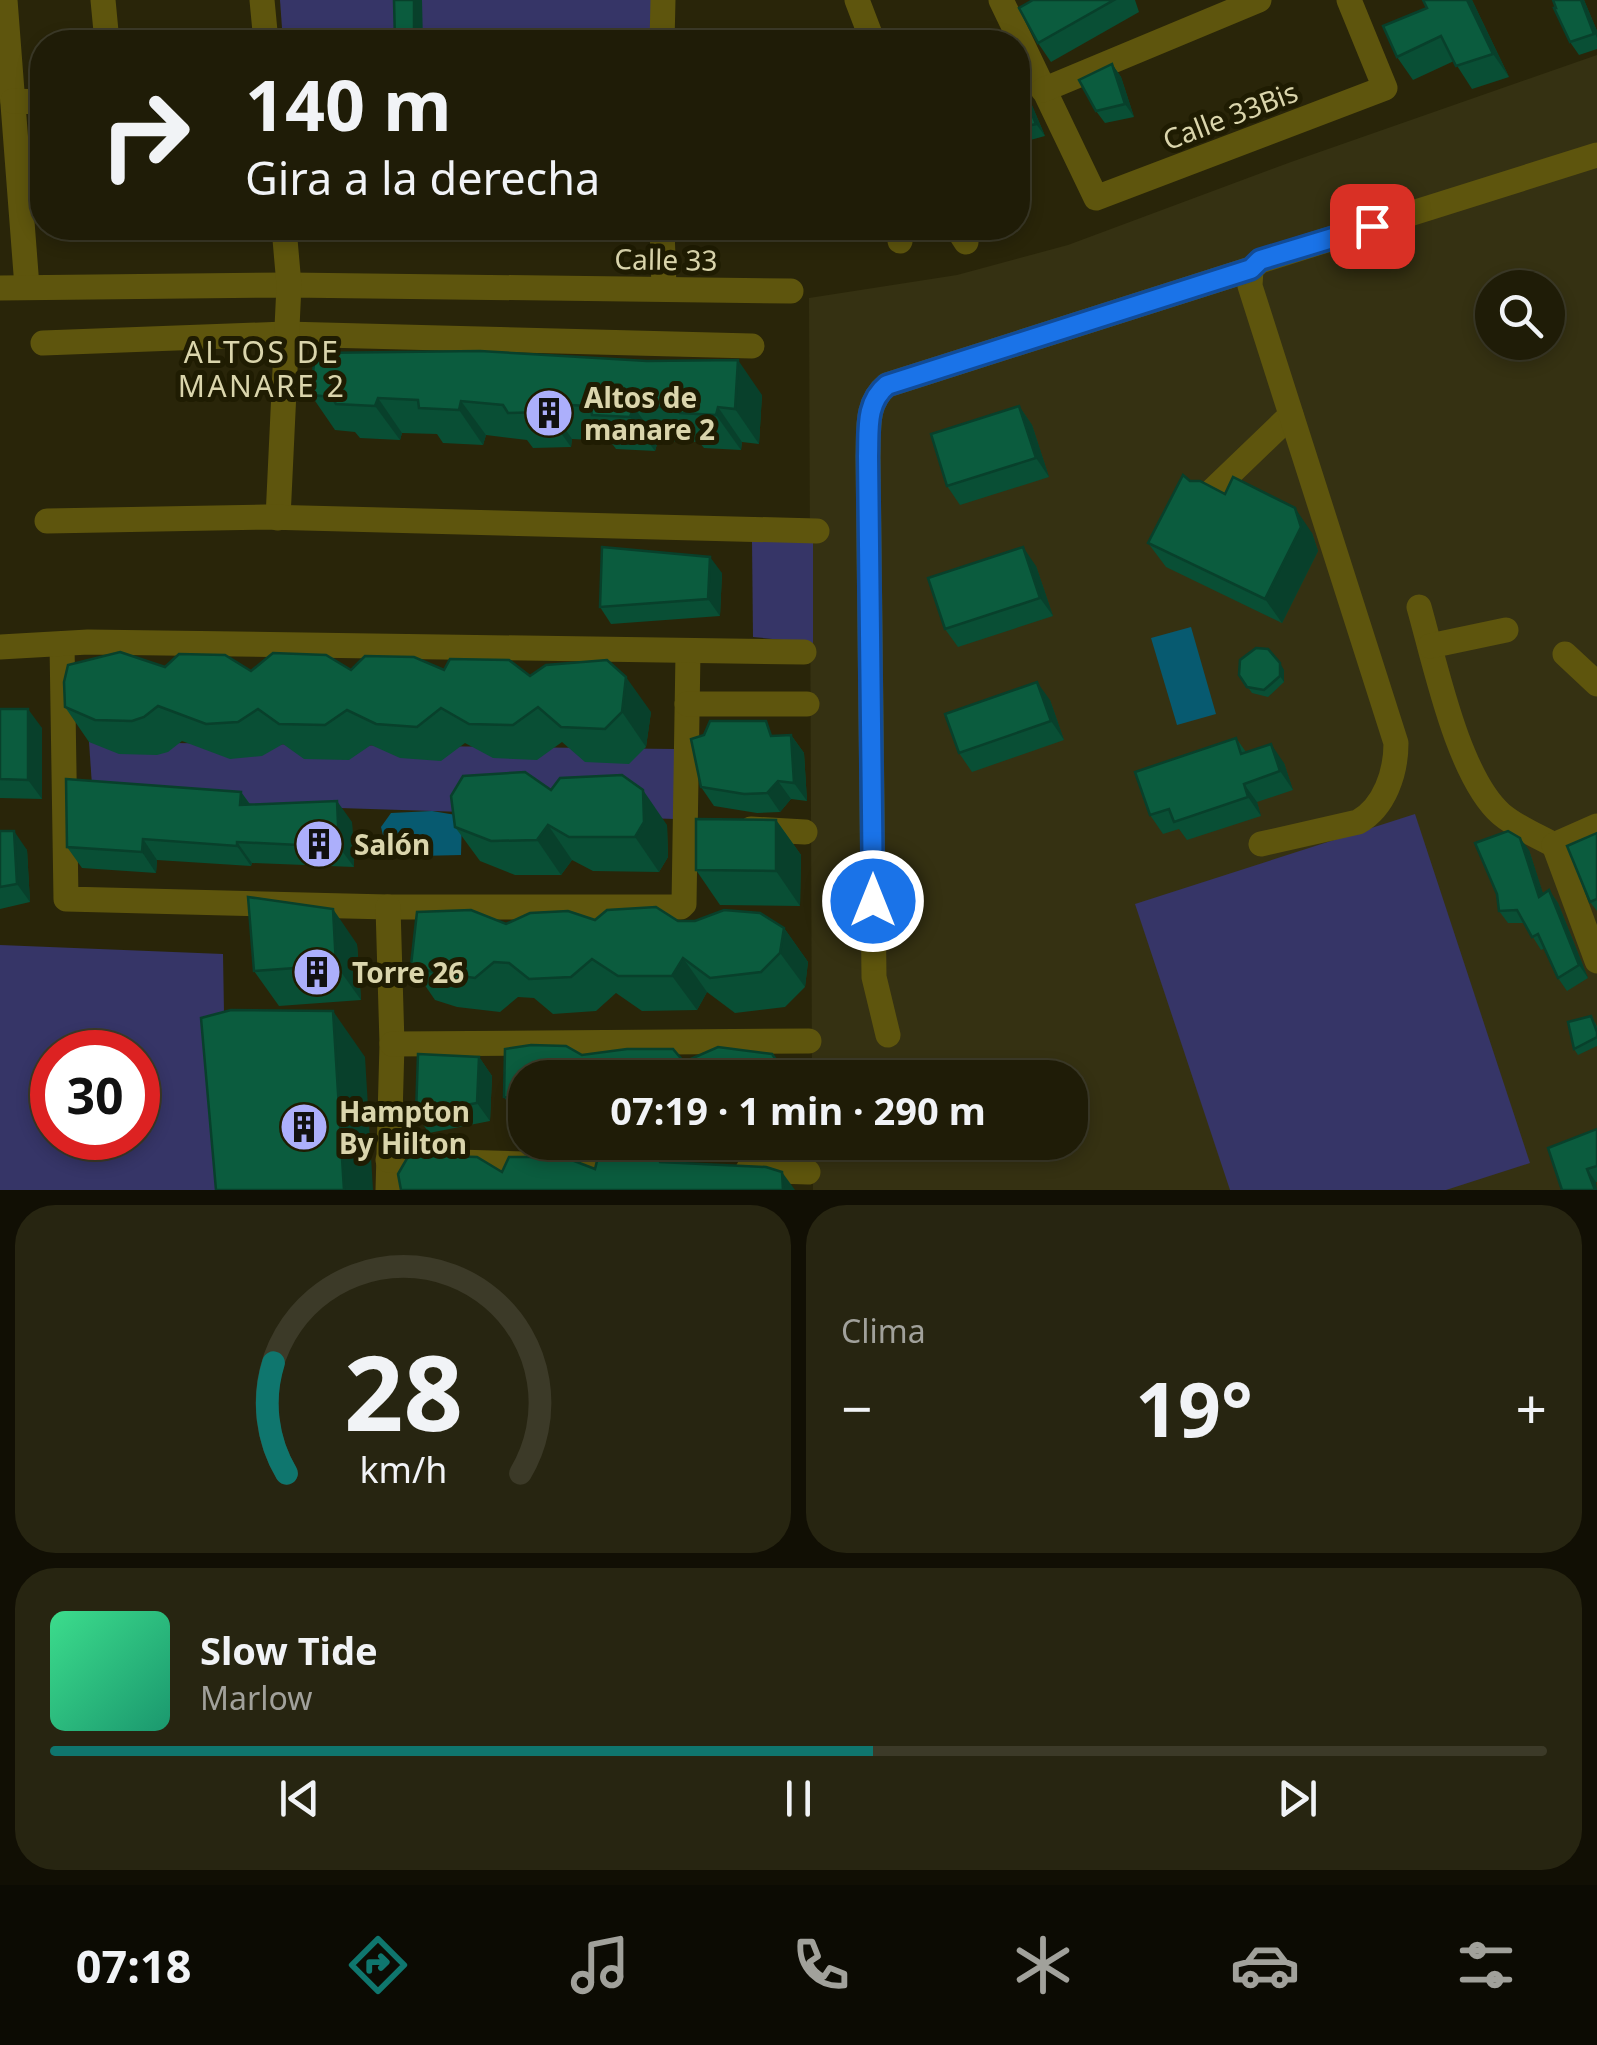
<!DOCTYPE html>
<html lang="es">
<meta charset="utf-8">
<style>
body{margin:0;font-family:"Noto Sans",sans-serif;background:#272511;color:#f1f3f6;height:100vh;display:flex;flex-direction:column;font-size:38px;white-space:nowrap}
*{box-sizing:border-box;margin:0}
p{font-size:32px;color:#a1a19b}
.icon{flex:none;width:55px;height:55px;fill:none;stroke:currentColor;stroke-width:2;stroke-linecap:round;stroke-linejoin:round}
.map{position:relative;height:1190px;overflow:hidden}
.side{display:flex;flex-direction:column;gap:15px;padding:15px;background:#110f04;flex:1}
.side>*{flex:none}
.guide{position:absolute;left:30px;top:30px;width:1000px;height:210px;border-radius:40px;box-shadow:0 5px 15px #0003,0 0 0 2px #3c3a28;background:#1f1c07;color:#f1f3f6;overflow:hidden}
.controls{position:absolute;left:1475px;top:270px;display:grid;gap:20px}
.controls a{display:grid;place-items:center;width:90px;height:90px;border-radius:50%;background:#1f1c07;box-shadow:0 5px 15px #0003,0 0 0 2px #3c3a28;font-size:50px}
.speed{position:absolute;left:30px;top:1030px;display:flex;gap:20px;font-size:50px;font-weight:700;text-align:center}
.speed>*{display:grid;place-content:center;width:130px;height:130px;border-radius:50%;background:#1f1c07;box-shadow:0 5px 15px #0003,0 0 0 2px #3c3a28;line-height:1}
.speed .limit{border:15px solid #d22;background:#fff;color:#111}
.pin{position:absolute;display:grid;place-items:center;width:85px;height:85px;color:#fff;margin:-42px;border-radius:20px;box-shadow:0 5px 15px #0006}
.me{position:absolute;width:110px;margin:-55px;rotate:0deg;stroke-linejoin:round;filter:drop-shadow(0 0 8px #0008)}
.turn{display:flex;align-items:center;gap:35px;height:210px;padding:0 50px;font-size:45px}
.turn .icon{width:130px;height:130px;stroke-width:2.5}
.turn b{display:block;font-size:70px;line-height:85px}
.big{font-size:75px;font-weight:700;line-height:1.1}
.side .card{flex:1;display:flex;flex-direction:column;justify-content:center;gap:15px;min-width:0;padding:0 35px;border-radius:40px;background:#272511}
.side .dial{align-items:center;gap:0}
.dial svg{height:260px;overflow:visible;fill:none;stroke:#3c3a28;stroke-width:7;stroke-linecap:round;text-anchor:middle}
.dial text{fill:#f1f3f6;stroke:none}
.song{display:flex;align-items:center;gap:30px}
.cover{width:120px;height:120px;border-radius:15px;background:linear-gradient(135deg,hsl(150 70% 55%),hsl(160 70% 35%))}
.played{height:10px;border-radius:5px;background:linear-gradient(90deg,#0f766e 55%,#3c3a28 55%)}
.keys{display:flex;justify-content:space-around;direction:ltr}
.heat{display:flex;justify-content:space-between;align-items:center;font-size:55px;direction:ltr}
.side .tiles{flex:1;display:grid;gap:15px;grid-template-columns:1fr 1fr}
.card:last-child{grid-column:span 2}
.trip{position:absolute;left:508px;top:1060px;width:580px;height:100px;border-radius:40px;background:#1f1c07;box-shadow:0 5px 15px #0003,0 0 0 2px #3c3a28;font-weight:700;line-height:100px;text-align:center}
.dock{display:flex;height:160px;justify-content:space-around;align-items:center;background:#0c0b03;color:#a1a19b}
.dock .icon{width:70px;height:70px}
.dock .selected{color:#0f766e}
.dock b{font-size:45px;color:#f1f3f6}
.map>svg:first-child{display:block}
.built{fill:#353112;fill-rule:evenodd}
.green{fill:#363567;fill-rule:evenodd}
.water{fill:#075a70}
.lines{fill:none;stroke-linecap:round;stroke-linejoin:round}
.minor{stroke:#5e550d;stroke-width:25}
.wall{fill:#094f35}
.shaded-wall{fill:#08402b}
.building{fill:#0b5c3e;stroke:#08402b;stroke-width:2.5}
.route-casing{stroke:#114b97;stroke-width:25}
.route{stroke:#1a73e8;stroke-width:18}
.labels{text-anchor:middle;dominant-baseline:central;stroke-width:10;stroke-linejoin:round;paint-order:stroke}
.street-label{font-size:28px;fill:#dad5ac;stroke:#1f1c02}
.poi-label{font-size:28px;font-weight:bold;fill:#dad5ac;stroke:#1f1c02;text-anchor:start}
.neighbourhood-label{font-size:30px;letter-spacing:2.5px;fill:#dad5ac;stroke:#1f1c02}
</style>
<div class="map">
<svg width="1597" height="1190" viewBox="0 0 1597 1190">
<rect width="100%" height="100%" fill="#292509"/>
<path class="built" d="M1597 55V1190H813V1143L1070 1142V1078L812 1077 809 298 957 275 1068 245 1291 162ZM1492 288H1548V342H1492Z"/>
<g class="green">
<path d="M280 0H659V42H283Z"/>
<path d="M752 541 813 542V643L753 637Z"/>
<path d="M89 742 674 749 675 819 93 800Z"/>
<path d="M1415 814 1530 1163 1446 1190H1230L1135 904Z"/>
<path d="M0 945 223 954 227 1190H0ZM52 1052H138V1138H52Z"/>
</g>
<g class="water">
<path d="M1191 627 1216 714 1177 725 1151 638Z"/>
<path d="M432 811 462 816 461 855 419 856 387 852 381 827 391 813Z"/>
</g>
<g class="lines">
<g class="minor">
<path d="M5 0 27 287"/>
<path d="M103 0 107 42"/>
<path d="M262 0 266 42"/>
<path d="M857 0 873 42"/>
<path d="M1001 0 1096 198 1385 88 1349 0"/>
<path d="M662 42 663 0"/>
<path d="M1043 90 1259 0"/>
<path d="M13 101 42 102"/>
<path d="M662 228 664 288"/>
<path d="M899 228 900 241"/>
<path d="M957 228 966 242"/>
<path d="M0 288 289 285 791 291"/>
<path d="M43 343 285 334 752 346"/>
<path d="M1213 490 1291 415"/>
<path d="M278 518 289 285 284 228"/>
<path d="M47 521 265 517 817 531"/>
<path d="M1419 607C1435 663 1458 776 1501 814 1516 827 1536 835 1554 845"/>
<path d="M62 644 66 899 388 907H681L684 904 688 652"/>
<path d="M1430 646 1506 630"/>
<path d="M0 647 88 642 804 652"/>
<path d="M1565 654 1597 684"/>
<path d="M687 704H807"/>
<path d="M1597 826 1554 845 1597 961"/>
<path d="M751 829 805 832"/>
<path d="M1261 844 1358 822C1385 807 1396 772 1396 743L1250 286 1251 269 1260 261 1597 155"/>
<path d="M388 907 392 1044 388 1190"/>
<path d="M888 1035 874 977 868 457C869 430 865 403 887 385L1251 269"/>
<path d="M392 1044 809 1041"/>
<path d="M388 1160 628 1167"/>
<path d="M748 1170 808 1172"/>
</g>
</g>
<g class="wall">
<path d="M1033 0H1135L1139 12 1051 62 1038 43Z"/>
<path d="M1472 0 1509 77 1472 89 1454 61 1413 80 1397 57 1427 8Z"/>
<path d="M1553 0H1584L1597 31V49L1579 55 1570 42Z"/>
<path d="M1112 64 1121 77 1134 117 1105 123 1096 111Z"/>
<path d="M1018 79 1025 89 1045 136 1023 142 1018 134Z"/>
<path d="M311 395H762L759 444 742 442 741 450 704 448 699 442 658 441 655 451 616 449 610 441 572 439 571 447 533 448 527 440 486 435 483 445 443 443 437 434 402 433 400 440 360 438 355 432 335 430Z"/>
<path d="M1019 406 1032 425 1049 477 960 505 947 486Z"/>
<path d="M1225 494 1312 533 1318 551 1282 623 1166 567 1148 543Z"/>
<path d="M1036 566 1053 616 958 647 945 629Z"/>
<path d="M722 573 720 616 611 624 600 607Z"/>
<path d="M165 667 251 671 444 670 530 676 651 712 646 747 629 764 585 762 562 742 537 760 493 758 465 743 441 761 400 758 371 745 349 760 304 759 283 744 262 756 230 759 182 741 168 752 157 755 119 754 89 742 65 707Z"/>
<path d="M1284 670V682L1268 697 1252 693 1239 675Z"/>
<path d="M1050 700 1064 740 972 772 959 753Z"/>
<path d="M0 709 42 728V799L0 798Z"/>
<path d="M791 735 804 753 807 801 791 799 780 812 757 813 714 806 701 787 776 736Z"/>
<path d="M1236 738 1246 752 1284 763 1293 790 1257 802 1261 816 1187 840 1179 829 1163 834 1150 815Z"/>
<path d="M551 790 667 825 668 857 659 872 593 871 572 860 561 875H515L480 861 455 827Z"/>
<path d="M241 792 250 804 352 822 354 867 252 863 251 866 157 860 156 873 82 868 67 847Z"/>
<path d="M776 820 801 855 800 906 720 905 696 870Z"/>
<path d="M0 831 27 850 30 902 0 909Z"/>
<path d="M1597 833V911L1590 902Z"/>
<path d="M1529 850 1543 894 1549 890 1558 903 1588 978 1567 991 1558 978 1545 948 1541 950 1524 923H1508L1499 911Z"/>
<path d="M595 920 678 921 784 928 808 962 805 987 785 1007 735 1013 707 992 697 1010 642 1011 616 993 596 1011 553 1014 534 998 518 997 500 1012 457 1007 435 1000 411 965 506 924Z"/>
<path d="M357 944 361 1000 279 1006 254 971Z"/>
<path d="M1595 1022 1597 1027V1046L1578 1055 1574 1049Z"/>
<path d="M531 1045 566 1046 582 1055 627 1049H673L684 1062 718 1047 772 1054 789 1078H525V1128L504 1097 505 1049Z"/>
<path d="M479 1057 492 1076 490 1121 429 1133 416 1114Z"/>
<path d="M1597 1129V1182L1562 1190Z"/>
<path d="M741 1142H780L776 1145Z"/>
</g>
<g class="shaded-wall">
<path d="M414 0H422L423 42H414Z"/>
<path d="M1467 0H1472L1509 77 1493 54Z"/>
<path d="M1581 0H1584L1597 31V38Z"/>
<path d="M1112 64 1121 77 1134 117 1125 104Z"/>
<path d="M1018 79 1025 89 1045 136 1036 124Z"/>
<path d="M738 360 762 395 759 444 735 409Z"/>
<path d="M378 398 402 433 400 440 375 406Z"/>
<path d="M461 401 486 435 483 445 459 410Z"/>
<path d="M548 404 572 439 571 447 546 412Z"/>
<path d="M1019 406 1032 425 1049 477 1036 458Z"/>
<path d="M634 407 658 441 655 451 630 417Z"/>
<path d="M718 407 742 442 741 450 716 415Z"/>
<path d="M1295 508 1312 533 1318 551 1282 623 1265 599Z"/>
<path d="M1023 547 1036 566 1053 616 1040 598Z"/>
<path d="M710 557 722 573 720 616 708 599Z"/>
<path d="M1280 663 1284 670V682L1280 676Z"/>
<path d="M626 677 651 712 646 747 622 712Z"/>
<path d="M1037 682 1050 700 1064 740 1051 721Z"/>
<path d="M28 709 42 728V799L28 780Z"/>
<path d="M791 735 804 753 807 801 794 783Z"/>
<path d="M1271 744 1284 763 1293 790 1280 771Z"/>
<path d="M778 781 791 799 780 812 767 793Z"/>
<path d="M1244 784 1257 802 1261 816 1248 797Z"/>
<path d="M643 790 667 825 668 857 659 872 635 837Z"/>
<path d="M241 792 255 812 240 805Z"/>
<path d="M337 801 352 822 354 867 339 847Z"/>
<path d="M776 820 801 855 800 906 776 871Z"/>
<path d="M548 825 572 860 561 875 537 840Z"/>
<path d="M14 831 27 850 30 902 17 884Z"/>
<path d="M1520 838 1529 850 1548 909 1539 897Z"/>
<path d="M143 839 157 860 156 873 142 852Z"/>
<path d="M237 842 252 863 251 866 237 846Z"/>
<path d="M1549 890 1558 903 1588 978 1579 965Z"/>
<path d="M333 909 357 944 361 1000 336 965Z"/>
<path d="M784 928 808 962 805 987 780 953Z"/>
<path d="M683 958 707 992 697 1010 672 976Z"/>
<path d="M333 1011 365 1057 373 1190H344Z"/>
<path d="M772 1054 789 1078H781Z"/>
<path d="M479 1057 492 1076 490 1121 477 1103Z"/>
<path d="M1587 1169 1596 1182 1597 1190H1595Z"/>
<path d="M782 1172 795 1190H783Z"/>
</g>
<g class="building">
<path d="M394 0H414V42H395Z"/>
<path d="M1033 0H1114L1038 43 1019 8Z"/>
<path d="M1423 0H1467L1493 54 1456 66 1441 36 1397 57 1383 26 1427 8Z"/>
<path d="M1553 0H1581L1594 34 1570 42 1554 8H1556Z"/>
<path d="M1112 64 1125 104 1096 111 1079 80Z"/>
<path d="M1018 80 1036 124 1018 128Z"/>
<path d="M480 351 647 361 738 360 735 409 718 407 716 415 680 413 678 407H634L630 417 592 415 591 406 548 404 546 412 508 413 503 405 461 401 459 410 419 408 418 400 378 398 375 406 336 404 332 397 311 395 315 353Z"/>
<path d="M1019 406 1036 458 947 486 931 434Z"/>
<path d="M1183 475 1190 481H1200L1225 494 1233 477 1295 508 1301 527 1265 599 1148 543Z"/>
<path d="M602 547 710 557 708 599 600 607Z"/>
<path d="M1023 547 1040 598 945 629 928 578Z"/>
<path d="M1256 648 1268 649 1280 663V676L1264 690 1247 687 1239 675 1240 660Z"/>
<path d="M120 652 165 667 179 654 225 655 251 671 273 653 326 655 351 670 365 656 414 657 444 670 450 659 509 660 530 676 546 665 607 660 626 677 622 712 605 729 561 727 538 707 513 725 469 724 441 708 417 727 376 724 347 710 325 725 279 724 258 709 238 722 206 724 158 706 144 717 132 721 95 720 65 707 64 682 68 665Z"/>
<path d="M1037 682 1051 721 959 753 945 714Z"/>
<path d="M0 709H28V780L0 779Z"/>
<path d="M710 721H766L771 736 791 735 794 783 778 781 767 793 744 794 701 787 691 739 704 735Z"/>
<path d="M1236 738 1241 754 1271 744 1280 771 1244 784 1248 797 1174 822 1169 809 1150 815 1135 772Z"/>
<path d="M525 772 551 790 560 778 622 775 643 790 644 822 635 837H569L548 825 537 840 491 841 455 827 451 796 463 776Z"/>
<path d="M66 779 241 792 240 805 337 801 339 847 237 842V846L143 839 142 852 67 847Z"/>
<path d="M696 819 776 820V871L696 870Z"/>
<path d="M0 831H14L17 884 0 887Z"/>
<path d="M1508 831 1520 838 1539 897 1549 890 1579 965 1558 978 1538 934 1532 937 1517 910 1499 911 1497 894 1475 843Z"/>
<path d="M1597 833V899L1590 902 1567 846Z"/>
<path d="M248 897 333 909 336 965 254 971Z"/>
<path d="M656 907 678 921H695L724 910 760 913 784 928 780 953 761 972 710 978 683 958 672 976H618L592 959 571 977 529 979 509 963 494 962 475 978 433 972 411 965 417 912 471 910 506 924 530 913 568 911 595 920 607 910Z"/>
<path d="M231 1010 333 1011 344 1190H216L201 1018Z"/>
<path d="M1591 1016 1597 1032V1037L1574 1049 1568 1022Z"/>
<path d="M531 1045 566 1046 582 1055 627 1049H673L684 1062 718 1047 772 1054 782 1068 781 1078H525V1100L504 1097 505 1049Z"/>
<path d="M418 1054 479 1057 477 1103 416 1114Z"/>
<path d="M1597 1129V1166L1587 1169 1595 1190H1562L1548 1148Z"/>
<path d="M409 1155 477 1157 502 1172 509 1157H564L595 1169 598 1157 658 1158 660 1162 766 1167 782 1172 783 1190H401L398 1174Z"/>
</g>
<g class="lines">
<g class="route-casing">
<path id="route" d="M873 901 868 456C869 430 865 403 887 385L1251 269 1260 260 1372 226"/>
</g>
<use href="#route" class="route"/>
</g>
<defs>
<g id="building-disc" transform="scale(2.5)"><circle r="9.5" fill="#acaffb" stroke="#1f1c02"/><path d="M-4-6H4V6H1V3H-1V6H-4ZM-2.5-4.3h1.7v1.8h-1.7ZM.8-4.3h1.7v1.8H.8ZM-2.5-1h1.7V.8h-1.7ZM.8-1h1.7V.8H.8Z" fill="#111"/></g>
</defs>
<g fill-rule="evenodd">
<use href="#building-disc" x="549" y="413"/>
<use href="#building-disc" x="319" y="844"/>
<use href="#building-disc" x="317" y="972"/>
<use href="#building-disc" x="304" y="1127"/>
</g>
<g class="labels">
<g class="street-label">
<text transform="translate(1230 115) rotate(-21)">Calle 33Bis</text>
<text transform="translate(666 259) rotate(1)">Calle 33</text>
</g>
<g class="poi-label">
<text x="584" y="397">Altos de<tspan x="584" dy="32">manare 2</tspan></text>
<text x="354" y="844">Salón</text>
<text x="352" y="972">Torre 26</text>
<text x="339" y="1111">Hampton<tspan x="339" dy="32">By Hilton</tspan></text>
</g>
<g class="neighbourhood-label">
<text x="262" y="351">ALTOS DE<tspan x="262" dy="34">MANARE 2</tspan></text>
</g>
</g>
</svg>
<div class="controls">
<a><svg class="icon" aria-label="search" viewBox="0 0 24 24"><circle cx="10" cy="10" r="6"/><path d="M15 15l6 6"/></svg></a>
</div>
<div class="speed"><div class="limit">30</div></div>
<div class="pin" style="left:1372px;top:226px;background:#d93025"><svg class="icon" aria-label="arrive" viewBox="0 0 24 24"><path d="M6 21V4h12l-3 4 3 4H6"/></svg></div>
<svg class="me" style="left:873px;top:901px" viewBox="-20 -20 40 40"><circle r="17" fill="#1a73e8" stroke="#fff" stroke-width="3"/><path d="M0-11L8 9 0 5-8 9z" fill="#fff"/></svg>
<div class="trip">07:19 · 1 min · 290 m</div>
<div class="guide">
<div class="turn"><svg class="icon" aria-label="right" viewBox="0 0 24 24"><path d="M7 20v-9h11M14 6l5 5-5 5"/></svg><div><b>140 m</b>Gira a la derecha</div></div>
</div>
</div>
<section class="side">
<div class="tiles">
<div class="card dial"><svg viewBox="0 0 100 80">
<path d="M14 69A42 42 0 1 1 86 69"/>
<path d="M14 69A42 42 0 0 1 10 35" stroke="#0f766e"/>
<text x="50" y="56" font-size="32" font-weight="700">28</text>
<text x="50" y="72" font-size="11">km/h</text>
</svg></div>
<div class="card"><p>Clima</p>
<div class="heat"><a>−</a><b class="big">19°</b><a>+</a></div>
</div>
<div class="card">
<div class="song"><i class="cover"></i><div><b>Slow Tide</b><p>Marlow</p></div></div>
<div class="played"></div>
<div class="keys"><svg class="icon" aria-label="previous" viewBox="0 0 24 24"><path d="M18 5L8 12l10 7zM5 5v14"/></svg><svg class="icon" aria-label="pause" viewBox="0 0 24 24"><path d="M8 5v14M16 5v14"/></svg><svg class="icon" aria-label="next" viewBox="0 0 24 24"><path d="M6 5l10 7-10 7zM19 5v14"/></svg></div>
</div>
</div>
</section>
<nav class="dock">
<b>07:18</b>
<svg class="icon selected" aria-label="directions" viewBox="0 0 24 24"><path d="M12 3l9 9-9 9-9-9zM9 14v-3h6M13 9l2 2-2 2"/></svg>
<svg class="icon" aria-label="music" viewBox="0 0 24 24"><path d="M9 18V5l10-2v13"/><circle cx="6" cy="18" r="3"/><circle cx="16" cy="16" r="3"/></svg>
<svg class="icon" aria-label="phone" viewBox="0 0 24 24"><path d="M5 4h4l2 5-3 2q2 4 5 5l2-3 5 2v4C11 20 4 13 5 4z"/></svg>
<svg class="icon" aria-label="climate" viewBox="0 0 24 24"><path d="M12 3v18M4 7l16 10M4 17L20 7"/></svg>
<svg class="icon" aria-label="car" viewBox="0 0 24 24"><path d="M5 17H2v-5l4-1 3-4h7l3 4 3 1v5h-3M9 17h6M6 11h13"/><circle cx="7" cy="17" r="2"/><circle cx="17" cy="17" r="2"/></svg>
<svg class="icon" aria-label="filters" viewBox="0 0 24 24"><path d="M4 7h16M4 17h16"/><circle cx="9" cy="7" r="2"/><circle cx="15" cy="17" r="2"/></svg>
</nav>
